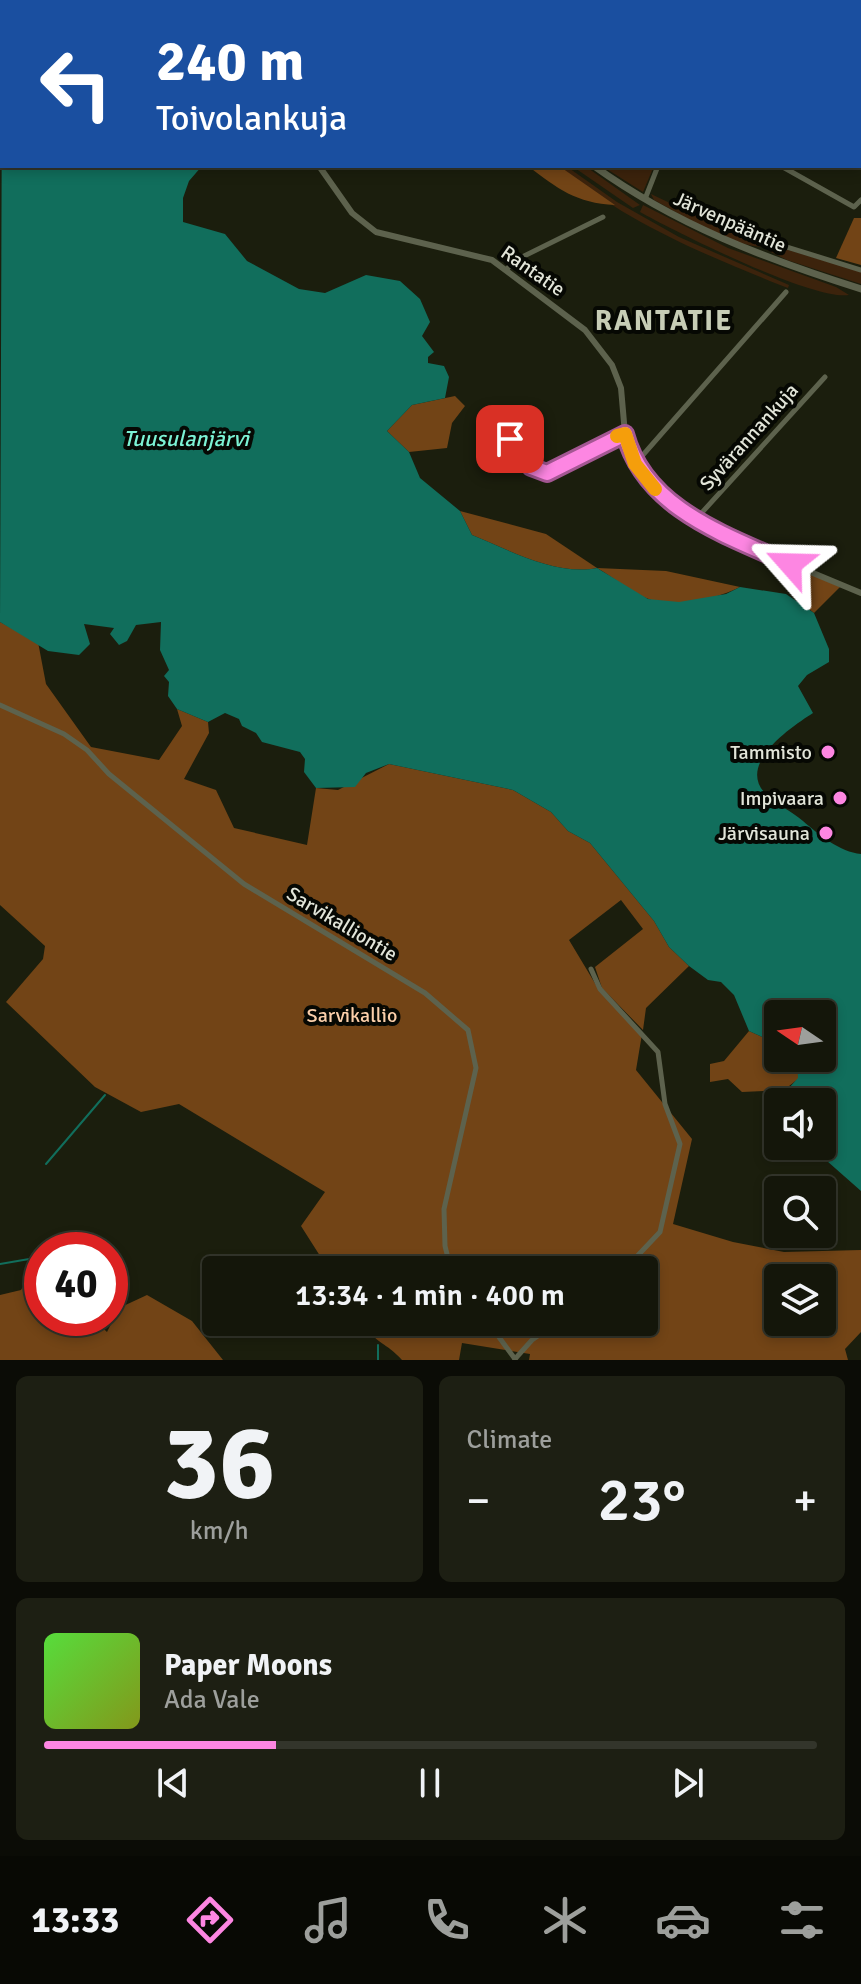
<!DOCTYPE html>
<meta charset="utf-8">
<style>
body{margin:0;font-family:Signika,sans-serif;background:#1d1f13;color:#f1f3f6;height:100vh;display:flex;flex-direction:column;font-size:30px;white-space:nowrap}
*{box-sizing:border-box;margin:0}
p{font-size:26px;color:#9d9f9c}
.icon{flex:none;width:44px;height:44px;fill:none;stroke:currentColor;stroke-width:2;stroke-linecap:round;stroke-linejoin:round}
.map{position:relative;height:1360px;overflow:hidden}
.sheet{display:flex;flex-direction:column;gap:16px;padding:16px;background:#0b0c06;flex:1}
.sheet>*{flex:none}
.top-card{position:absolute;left:0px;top:0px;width:862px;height:168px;box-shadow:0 4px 12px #0003,0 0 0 2px #33352b;background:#1a4fa0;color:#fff;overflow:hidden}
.needle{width:52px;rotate:283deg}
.fabs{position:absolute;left:764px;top:1000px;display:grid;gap:16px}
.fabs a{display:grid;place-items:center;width:72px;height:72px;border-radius:8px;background:#14160a;box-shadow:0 4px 12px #0003,0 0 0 2px #33352b;font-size:40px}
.speed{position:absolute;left:24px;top:1232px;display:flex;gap:16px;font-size:40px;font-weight:700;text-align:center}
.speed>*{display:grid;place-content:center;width:104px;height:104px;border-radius:50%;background:#14160a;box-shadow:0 4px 12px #0003,0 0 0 2px #33352b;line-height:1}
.speed .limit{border:12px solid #d22;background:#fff;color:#111}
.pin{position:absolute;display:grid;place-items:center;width:68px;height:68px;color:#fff;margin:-34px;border-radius:16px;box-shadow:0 4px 12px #0006}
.me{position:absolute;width:88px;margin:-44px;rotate:295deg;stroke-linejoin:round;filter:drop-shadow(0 0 6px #0008)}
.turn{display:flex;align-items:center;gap:28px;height:168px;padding:0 24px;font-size:36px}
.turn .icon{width:104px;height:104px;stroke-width:2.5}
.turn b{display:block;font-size:56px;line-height:68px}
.big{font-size:60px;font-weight:600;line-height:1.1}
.sheet .widget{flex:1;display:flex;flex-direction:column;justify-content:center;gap:12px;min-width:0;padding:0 28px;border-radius:12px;background:#1d1f13}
.sheet .dial{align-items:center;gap:0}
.dial b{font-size:104px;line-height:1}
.song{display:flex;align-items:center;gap:24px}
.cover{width:96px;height:96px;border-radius:12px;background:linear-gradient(135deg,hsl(110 70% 55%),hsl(70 70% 35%))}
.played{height:8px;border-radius:4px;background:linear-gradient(90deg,#fd86e2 30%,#33352b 30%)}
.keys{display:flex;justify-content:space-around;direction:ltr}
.heat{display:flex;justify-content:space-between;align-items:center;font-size:44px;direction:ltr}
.sheet .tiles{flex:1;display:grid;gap:16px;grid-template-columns:1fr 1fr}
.widget:last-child{grid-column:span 2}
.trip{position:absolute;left:202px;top:1256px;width:456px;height:80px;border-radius:8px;background:#14160a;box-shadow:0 4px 12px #0003,0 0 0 2px #33352b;font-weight:600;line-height:80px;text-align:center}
.dock{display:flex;height:128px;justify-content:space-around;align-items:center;background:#080904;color:#9d9f9c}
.dock .icon{width:56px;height:56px}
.dock .active{color:#fd86e2}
.dock b{font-size:36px;color:#f1f3f6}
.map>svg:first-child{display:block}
.green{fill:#3c230c}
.forest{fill:#724416;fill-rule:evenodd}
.water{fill:#116e5c}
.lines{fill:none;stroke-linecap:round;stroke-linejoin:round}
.stream{stroke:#116e5c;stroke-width:2}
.minor{stroke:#5d624d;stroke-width:5}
.tertiary{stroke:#5d624d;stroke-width:6}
.secondary{stroke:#5d624d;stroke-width:7}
.route-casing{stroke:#a45793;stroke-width:20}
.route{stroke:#fd86e2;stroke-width:14}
.slow{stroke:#f59e0b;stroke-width:14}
.poi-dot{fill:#fd86e2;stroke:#060803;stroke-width:3}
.labels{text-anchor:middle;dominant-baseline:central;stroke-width:8;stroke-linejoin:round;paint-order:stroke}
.street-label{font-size:20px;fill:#e2e5d9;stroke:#060803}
.poi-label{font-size:20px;fill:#e2e5d9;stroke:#060803;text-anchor:end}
.park-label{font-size:20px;fill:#fbcfaa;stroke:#060803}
.water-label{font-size:22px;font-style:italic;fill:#7cf3d5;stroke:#060803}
.district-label{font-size:28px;font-weight:bold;letter-spacing:2px;fill:#c7cdb6;stroke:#060803}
</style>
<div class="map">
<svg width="861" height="1360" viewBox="0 0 861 1360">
<rect width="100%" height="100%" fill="#1b1e0d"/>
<g class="green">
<path d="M559 166H566L617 202 679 237 789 285 788 288 780 285C703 254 623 221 559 166Z"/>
<path d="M572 166H585L640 205 633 208Z"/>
<path d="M602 166H654L643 192Z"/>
<path d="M651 194 762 247C725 244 686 217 654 200Z"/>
<path d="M643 205 728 248 836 287 849 295C813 301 676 232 640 212Z"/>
<path d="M772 245 861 272V284L787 260 767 250Z"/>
</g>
<g class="forest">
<path d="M520 0H861V105L860 2Z"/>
<path d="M528 166H559L615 205C576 203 558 189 528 166Z"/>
<path d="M854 218H861V265L836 258Z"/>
<path d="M455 396 465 406 452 423 447 448 409 452 387 431 412 405Z"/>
<path d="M460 511 546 534 597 568 666 571 740 587C717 599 672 609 646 598 629 591 613 577 597 568 556 576 509 550 472 535Z"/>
<path d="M807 572 840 587 814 613 795 598Z"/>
<path d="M0 622 38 642 46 684 91 747 159 760 182 726 177 709 208 722 209 733 184 779 216 790 234 828 307 845 316 788 338 790 389 764 513 790 551 812 568 831 590 843 654 921 669 947 689 966 646 1008 643 1030 602 988 595 967 643 929 621 900 569 940 599 990 642 1034 636 1070 692 1139 673 1224 733 1242 784 1252 861 1250V1332L845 1349 848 1360H529L530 1354 462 1343 459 1360H402C386 1342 377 1345 362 1322H644V1270H329L301 1226 325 1192 179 1104 141 1112 95 1087 6 1002 43 959 45 946 0 905ZM778 1278H822V1322H778Z"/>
<path d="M749 1031 778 1044V1058L798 1060V1079L784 1090 742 1092 728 1079 710 1082V1064L724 1061Z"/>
<path d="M42 1254V1318H92L107 1332 119 1308 147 1295 192 1321 223 1360H0V1295L21 1290Z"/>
</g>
<path class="water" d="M2 76V166H202L189 181 183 198V222L225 234 247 261 299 289 325 293 366 275 400 281 420 299 430 322 422 336 434 352 428 357V363L444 366 449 377 445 398 412 405 387 431 409 452 420 478 460 511 472 535C509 550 556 576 597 568L648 599 679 602 726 594 740 587 786 594 814 613 829 649V662L807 675 798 686 813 713C793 726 738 762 764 792 774 804 792 811 803 821 819 835 840 852 861 854V1191L810 1146H822V1102H778V1132L774 1125 777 1101 798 1078 797 1058H822V1014H778V1044L749 1031 734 995 721 982 708 980 689 966 669 947 654 921 590 843 568 831 551 812 513 790 389 764 366 773 355 787 316 788 304 772 305 759 300 752 262 742 256 733 242 726 239 719 225 713 208 722 177 709 168 696 169 682 164 676 169 670 160 650 161 622 136 625 127 641 119 645 110 634 114 628 84 624 90 644 79 655 48 651 0 622Z"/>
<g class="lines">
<g class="stream">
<path d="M46 1164 105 1095"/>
<path d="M0 1264 35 1258"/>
<path d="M378 1345V1360"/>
</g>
<g class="minor">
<path d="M860 123H861"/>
<path d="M781 166 854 207 861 200"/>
<path d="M645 199 658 166"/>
<path d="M761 239 861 270"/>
<path d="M507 269 514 261 603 217"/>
<path d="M510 439 531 467 547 473 625 434"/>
<path d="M635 464 786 292"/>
<path d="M697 518 825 377"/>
<path d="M0 705 64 734 87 750 109 774 244 884 425 993 468 1030 476 1068 444 1209 445 1246 451 1270"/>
<path d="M591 969 600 989 658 1052 665 1104 680 1144 660 1232 624 1270"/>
<path d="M488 1322 515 1359"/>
<path d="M515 1359 532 1340 558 1322"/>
</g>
<g class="tertiary">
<path d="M238 0 239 2"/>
<path d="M319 166 352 213 376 232 492 260 585 330 612 365 621 388 625 434 635 464 667 501 765 553 861 593"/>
</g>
<g class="secondary">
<path d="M426 0 427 2"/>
<path d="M594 166C676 225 766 259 861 289"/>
</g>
</g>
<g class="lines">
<g class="route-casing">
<path id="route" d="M510 439 531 467 547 473 625 434C645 509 726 535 790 564"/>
</g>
<use href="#route" class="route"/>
<path class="slow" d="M617 436 625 434 635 464 655 489"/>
</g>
<g class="poi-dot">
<circle cx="828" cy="752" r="8"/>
<circle cx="840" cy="798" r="8"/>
<circle cx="826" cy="833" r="8"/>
</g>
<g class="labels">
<g class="street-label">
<text transform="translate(730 222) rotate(24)">Järvenpääntie</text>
<text transform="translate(533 271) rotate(35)">Rantatie</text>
<text transform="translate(749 437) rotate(-48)">Syvärannankuja</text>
<text transform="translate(342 924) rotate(31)">Sarvikalliontie</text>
</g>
<g class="poi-label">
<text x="812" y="752">Tammisto</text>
<text x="824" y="798">Impivaara</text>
<text x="810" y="833">Järvisauna</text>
</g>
<g class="park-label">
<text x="352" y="1015">Sarvikallio</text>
</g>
<g class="water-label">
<text x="186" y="438">Tuusulanjärvi</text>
</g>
<g class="district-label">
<text x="664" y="321">RANTATIE</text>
</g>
</g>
</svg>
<div class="fabs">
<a><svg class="needle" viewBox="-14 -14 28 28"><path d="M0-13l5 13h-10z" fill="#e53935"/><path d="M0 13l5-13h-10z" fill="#9d9f9c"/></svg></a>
<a><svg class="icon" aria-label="sound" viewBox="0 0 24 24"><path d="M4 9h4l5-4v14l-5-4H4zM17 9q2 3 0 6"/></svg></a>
<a><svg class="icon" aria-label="search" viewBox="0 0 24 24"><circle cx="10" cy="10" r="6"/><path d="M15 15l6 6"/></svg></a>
<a><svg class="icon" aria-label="layers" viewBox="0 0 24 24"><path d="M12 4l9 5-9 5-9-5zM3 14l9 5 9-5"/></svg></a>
</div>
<div class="speed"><div class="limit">40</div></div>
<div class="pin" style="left:510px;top:439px;background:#d93025"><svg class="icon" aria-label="arrive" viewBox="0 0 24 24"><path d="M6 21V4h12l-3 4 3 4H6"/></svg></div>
<svg class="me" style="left:790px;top:564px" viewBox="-20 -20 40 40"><path d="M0-17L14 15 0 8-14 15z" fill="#fd86e2" stroke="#fff" stroke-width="4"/></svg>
<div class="trip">13:34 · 1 min · 400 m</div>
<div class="top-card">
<div class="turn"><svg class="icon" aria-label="left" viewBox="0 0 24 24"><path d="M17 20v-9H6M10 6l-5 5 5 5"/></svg><div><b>240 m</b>Toivolankuja</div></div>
</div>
</div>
<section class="sheet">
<div class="tiles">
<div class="widget dial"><b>36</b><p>km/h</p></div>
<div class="widget"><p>Climate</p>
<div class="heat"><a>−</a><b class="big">23°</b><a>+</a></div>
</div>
<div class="widget">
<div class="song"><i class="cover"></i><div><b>Paper Moons</b><p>Ada Vale</p></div></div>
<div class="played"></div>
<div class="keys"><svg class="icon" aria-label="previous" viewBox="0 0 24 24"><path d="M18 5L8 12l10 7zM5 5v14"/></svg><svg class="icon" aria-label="pause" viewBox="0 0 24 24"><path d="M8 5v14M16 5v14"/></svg><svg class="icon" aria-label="next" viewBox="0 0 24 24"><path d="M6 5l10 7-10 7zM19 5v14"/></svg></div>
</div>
</div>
</section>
<nav class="dock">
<b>13:33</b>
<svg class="icon active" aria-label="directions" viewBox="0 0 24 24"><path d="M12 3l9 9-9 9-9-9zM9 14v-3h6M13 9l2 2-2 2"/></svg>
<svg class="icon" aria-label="music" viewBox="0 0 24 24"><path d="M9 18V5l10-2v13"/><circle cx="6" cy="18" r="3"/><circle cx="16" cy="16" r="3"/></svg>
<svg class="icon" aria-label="phone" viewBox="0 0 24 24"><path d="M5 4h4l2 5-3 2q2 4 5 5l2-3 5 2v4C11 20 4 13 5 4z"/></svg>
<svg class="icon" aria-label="climate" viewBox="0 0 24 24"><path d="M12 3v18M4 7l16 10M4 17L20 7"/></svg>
<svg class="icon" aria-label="car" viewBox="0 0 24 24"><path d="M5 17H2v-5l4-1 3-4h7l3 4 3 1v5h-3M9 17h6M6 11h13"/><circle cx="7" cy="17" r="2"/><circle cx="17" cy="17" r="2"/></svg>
<svg class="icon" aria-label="filters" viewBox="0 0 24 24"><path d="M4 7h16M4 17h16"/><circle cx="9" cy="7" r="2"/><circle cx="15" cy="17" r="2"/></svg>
</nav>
